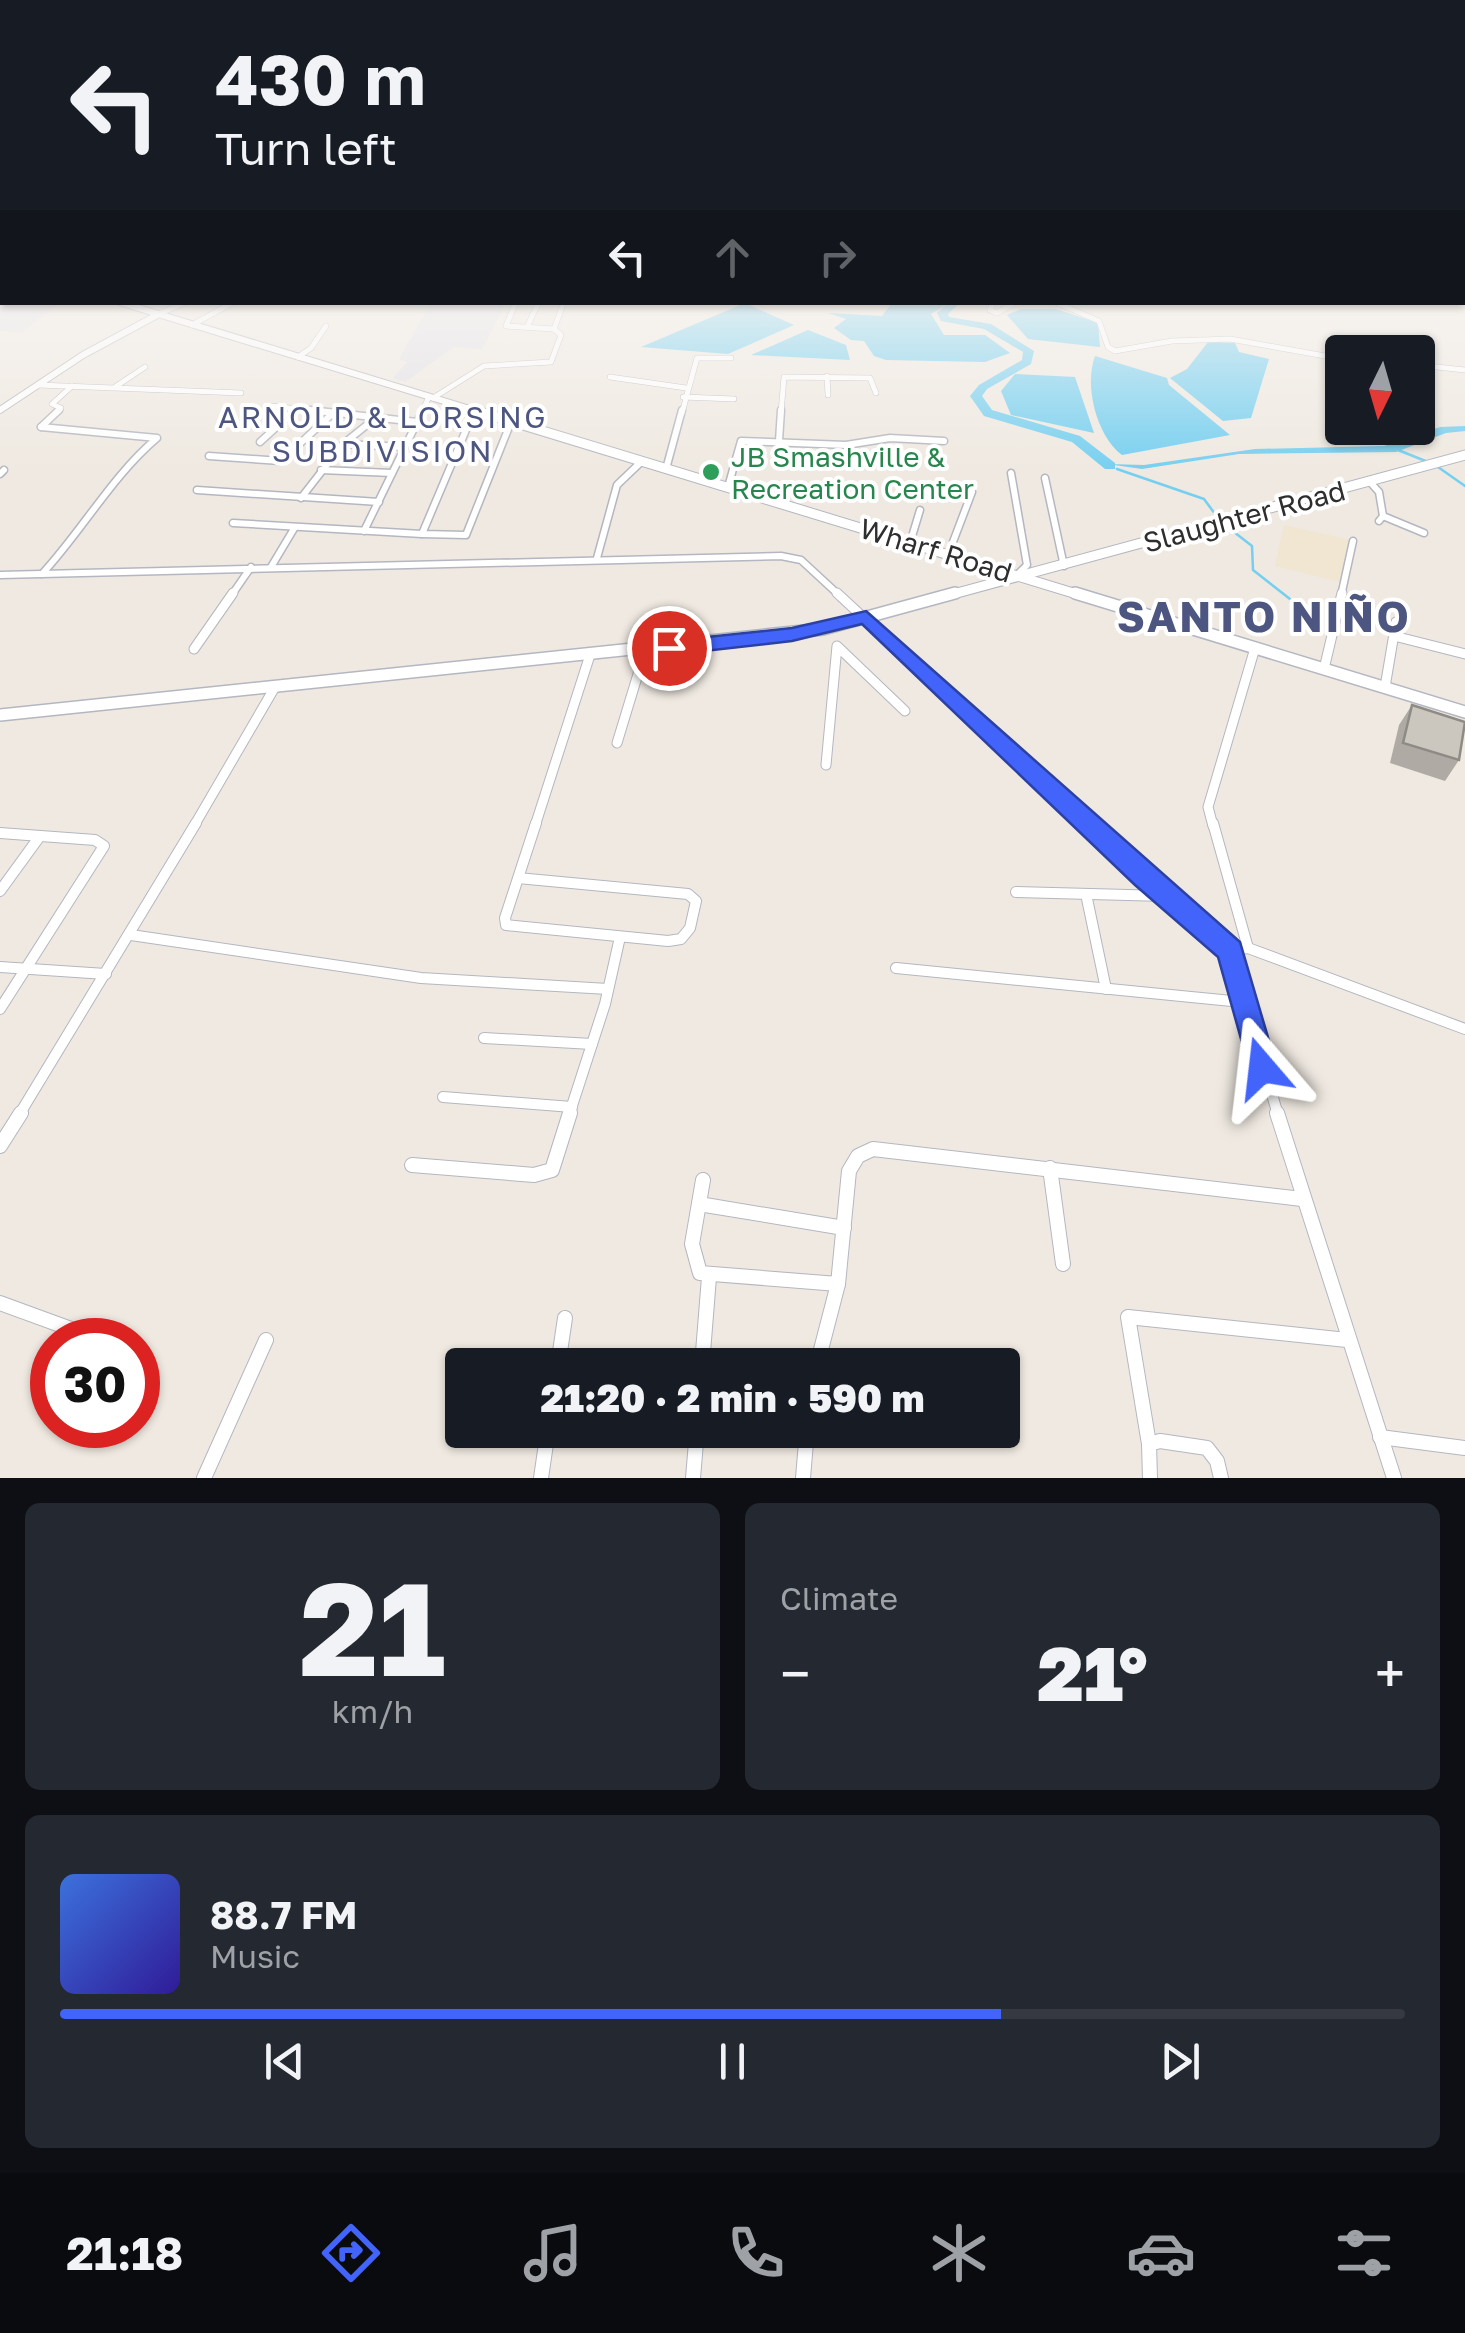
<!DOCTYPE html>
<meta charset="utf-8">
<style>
body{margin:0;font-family:"Golos Text",sans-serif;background:#242831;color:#f1f3f6;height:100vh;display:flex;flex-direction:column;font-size:38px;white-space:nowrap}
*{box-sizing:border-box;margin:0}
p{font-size:32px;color:#9ea1a6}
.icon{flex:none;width:55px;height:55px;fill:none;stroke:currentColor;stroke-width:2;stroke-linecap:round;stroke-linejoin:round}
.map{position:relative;height:1478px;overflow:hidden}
.side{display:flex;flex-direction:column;gap:25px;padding:25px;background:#0d0f14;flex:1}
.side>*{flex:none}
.top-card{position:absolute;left:0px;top:0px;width:1465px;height:305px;box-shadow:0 2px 8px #0004;background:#171b24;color:#f1f3f6;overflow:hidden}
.needle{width:65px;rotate:185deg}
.buttons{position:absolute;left:1325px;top:335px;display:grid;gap:20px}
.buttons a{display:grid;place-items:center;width:110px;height:110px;border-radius:10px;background:#171b24;box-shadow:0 2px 8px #0004;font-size:50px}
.speed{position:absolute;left:30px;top:1318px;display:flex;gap:20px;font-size:50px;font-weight:700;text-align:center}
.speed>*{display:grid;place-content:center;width:130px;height:130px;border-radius:50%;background:#171b24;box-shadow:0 2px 8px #0004;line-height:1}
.speed .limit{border:15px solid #d22;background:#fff;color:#111}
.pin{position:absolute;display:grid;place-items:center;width:85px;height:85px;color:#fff;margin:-42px;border:5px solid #fff;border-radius:50%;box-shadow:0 2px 10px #0007}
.me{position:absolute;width:110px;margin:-55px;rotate:343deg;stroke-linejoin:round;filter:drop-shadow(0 0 8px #0008)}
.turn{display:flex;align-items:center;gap:35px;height:210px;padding:0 50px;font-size:45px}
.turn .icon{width:130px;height:130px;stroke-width:2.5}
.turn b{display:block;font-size:70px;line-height:85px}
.lanes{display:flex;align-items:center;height:95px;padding:0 50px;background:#0003;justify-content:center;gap:50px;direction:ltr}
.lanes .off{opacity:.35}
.big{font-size:75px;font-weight:800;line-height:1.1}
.side .card{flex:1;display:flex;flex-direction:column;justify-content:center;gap:15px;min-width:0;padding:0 35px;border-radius:15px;background:#242831}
.side .dial{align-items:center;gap:0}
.dial b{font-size:130px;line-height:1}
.song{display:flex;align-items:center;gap:30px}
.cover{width:120px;height:120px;border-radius:15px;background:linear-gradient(135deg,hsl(220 70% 55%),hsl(250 70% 35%))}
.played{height:10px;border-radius:5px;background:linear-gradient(90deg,#4264fb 70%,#363941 70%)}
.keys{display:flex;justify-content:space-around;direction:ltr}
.heat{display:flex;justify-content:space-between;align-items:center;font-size:55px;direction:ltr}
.side .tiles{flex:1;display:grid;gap:25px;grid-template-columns:1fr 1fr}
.card:last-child{grid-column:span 2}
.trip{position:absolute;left:445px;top:1348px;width:575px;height:100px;border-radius:10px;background:#171b24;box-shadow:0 2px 8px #0004;font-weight:800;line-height:100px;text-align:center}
.menu{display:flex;height:160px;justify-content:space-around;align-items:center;background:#090b0e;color:#9ea1a6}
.menu .icon{width:70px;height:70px}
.menu .current{color:#4264fb}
.menu b{font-size:45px;color:#f1f3f6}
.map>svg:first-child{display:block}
.industrial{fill:#e3e1e8}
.education{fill:#f0e6d1}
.water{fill:#75cff0}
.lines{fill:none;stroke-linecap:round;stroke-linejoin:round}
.stream{stroke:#75cff0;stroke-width:2.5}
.river{fill:#75cff0;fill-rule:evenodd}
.street-far4-casing{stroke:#b4b7c1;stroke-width:6}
.street-far3-casing{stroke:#b4b7c1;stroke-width:9}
.street-far2-casing{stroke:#b4b7c1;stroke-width:11}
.street-far1-casing{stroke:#b4b7c1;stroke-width:12}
.street-casing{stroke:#b4b7c1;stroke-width:16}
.secondary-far2-casing{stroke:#b4b7c1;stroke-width:8}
.secondary-far1-casing{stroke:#b4b7c1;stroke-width:11}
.secondary-casing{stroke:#b4b7c1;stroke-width:14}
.street-far4{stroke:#fff;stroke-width:5}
.street-far3{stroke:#fff;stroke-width:6}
.street-far2{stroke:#fff;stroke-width:9}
.street-far1{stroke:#fff;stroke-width:10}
.street{stroke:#fff;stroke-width:14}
.secondary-far2{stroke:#fff;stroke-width:6}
.secondary-far1{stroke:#fff;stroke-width:9}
.secondary{stroke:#fff;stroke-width:11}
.wall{fill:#afaba4}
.building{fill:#cbc7bf;stroke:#8e8b86;stroke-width:2.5}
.route{fill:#4264fb;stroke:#2b41a3;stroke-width:2.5}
.leisure-dot{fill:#2e9e5b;stroke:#fff;stroke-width:4}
.labels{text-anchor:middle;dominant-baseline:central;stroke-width:8;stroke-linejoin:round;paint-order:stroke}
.far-leisure-label{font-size:28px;fill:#27864d;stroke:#fff;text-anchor:start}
.far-street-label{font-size:28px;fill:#2e2e2e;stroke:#fff}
.far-neighbourhood-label{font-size:30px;letter-spacing:2.5px;fill:#4d5680;stroke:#fff}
.district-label{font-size:42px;font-weight:bold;letter-spacing:2.5px;fill:#4d5680;stroke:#fff}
</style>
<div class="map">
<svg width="1465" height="1478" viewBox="0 0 1465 1478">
<rect width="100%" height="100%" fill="#efe9e1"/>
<g class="industrial">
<path d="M7 302H60V303L22 332 0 331V307Z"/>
<path d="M431 303H506L482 349 454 347 405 382 393 378 407 362 399 359Z"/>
</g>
<path class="education" d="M1284 525 1351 540 1344 583 1275 566Z"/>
<g class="water">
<path d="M745 303 794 325 728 354 641 347Z"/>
<path d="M892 303 946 305 931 314 944 335H985L1010 353 985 362 886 360 874 356 864 341 851 340 834 328 846 319 828 313 882 316Z"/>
<path d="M1021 309H1056L1098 323 1100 347 1028 339 1007 315Z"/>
<path d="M808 330 846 345 850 360 751 355Z"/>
<path d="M1208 342 1235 343 1239 352 1269 359 1251 418 1223 421 1170 378 1187 369Z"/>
<path d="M1095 356 1167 378 1169 385 1230 435 1122 455C1096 435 1084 385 1095 356Z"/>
<path d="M1015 374 1075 377 1094 433 1011 415 1001 391Z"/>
<path d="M1465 426V431L1446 433 1396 452 1239 454 1142 469 1107 464 1144 465 1255 449 1384 446 1440 427Z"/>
</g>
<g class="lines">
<g class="stream">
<path d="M1398 450 1428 462"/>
<path d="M1438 467 1465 486"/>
<path d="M1117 469 1204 499 1218 518"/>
<path d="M1225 525 1252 546 1253 570 1290 599"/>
</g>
<path class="river" d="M949 302H961L948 314 949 317 991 324 1034 351 1031 364 987 389 982 396 992 410 1080 436 1115 463V469H1105L1072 442 984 416 970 396 979 385 1022 360 1023 352 984 329 941 321 937 313Z"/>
<g class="street-far4-casing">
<g id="street-far4">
<path d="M1464 299 1465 293"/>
<path d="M516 302 506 326 554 329"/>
<path d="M993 302 990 310 997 313 1016 302"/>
<path d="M1055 302 1099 321 1108 347 1115 351 1172 341 1230 339 1342 359"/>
<path d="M159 314 186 302"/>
<path d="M192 325 234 302"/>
<path d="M527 327 539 302"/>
<path d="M298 357 311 348 326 326"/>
<path d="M1418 365 1465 370"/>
<path d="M827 376 828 395"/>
<path d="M610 377 686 388"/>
<path d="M38 385 241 393"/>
<path d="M115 387 145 367"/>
<path d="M683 397 734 399"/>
<path d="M433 398 484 366 551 362 561 335 554 329 564 302"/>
<path d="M271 406 333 413"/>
<path d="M56 413 61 408 52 404 72 386"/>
<path d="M292 413 295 410"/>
<path d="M421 413 429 397"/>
<path d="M682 413 697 358H731"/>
<path d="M781 413 784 377 870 378 876 393"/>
</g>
</g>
<g class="street-far3-casing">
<g id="street-far3">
<path d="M310 410 417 422"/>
<path d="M474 411 422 534 466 535 511 422"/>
<path d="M41 427 157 438C112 476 82 531 42 574"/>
<path d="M41 427 59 410"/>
<path d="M779 441 781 410"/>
<path d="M260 442 295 410"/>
<path d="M343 444 405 447"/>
<path d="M209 456 281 461 332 414"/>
<path d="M666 469 682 410"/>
<path d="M321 470 392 473"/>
<path d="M1011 473 1027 565 1017 575"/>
<path d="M0 474 4 470"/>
<path d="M1045 478 1064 566"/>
<path d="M1369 481 1379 492 1383 516 1379 521"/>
<path d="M728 487 741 441 846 445 890 438 944 441"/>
<path d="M197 490 379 502"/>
<path d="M301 498 343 444 373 420"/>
<path d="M1383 516 1424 533"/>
<path d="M233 523 422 534"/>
<path d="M364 531 423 410"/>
<path d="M910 543 920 510"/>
<path d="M948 555 972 492"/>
<path d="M597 558 617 485 641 462"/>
<path d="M271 567 295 527"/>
<path d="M0 575 781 556 801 560 840 596"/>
<path d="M231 596 251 567"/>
<path d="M1341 596 1353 541"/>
</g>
</g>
<g class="street-far2-casing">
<g id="street-far2">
<path d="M837 593 1089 826"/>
<path d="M1394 636 1465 654"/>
<path d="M194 649 233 593"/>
<path d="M1324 669 1342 593"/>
<path d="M1385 687 1396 622"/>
<path d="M617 743 645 651"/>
<path d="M826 765 837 646 905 711"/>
<path d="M194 826 275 687"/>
<path d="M535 826 590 655"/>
<path d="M1213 826 1208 807 1255 648"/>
</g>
</g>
<g class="street-far1-casing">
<g id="street-far1">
<path d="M1086 823 1230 951 1278 1115"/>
<path d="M1213 823 1248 948"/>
<path d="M0 833 95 840 104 846 0 1009"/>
<path d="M518 878 688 894 696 901 690 928 681 939 668 941 506 925 505 918 536 823"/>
<path d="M0 891 40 836"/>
<path d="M1016 892 1165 896"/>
<path d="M1086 894 1106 989"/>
<path d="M131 935 421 978 608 989"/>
<path d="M1230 951 1248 948 1465 1029"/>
<path d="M0 967 106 974"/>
<path d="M896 968 1242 1002"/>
<path d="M484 1038 592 1044"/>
<path d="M443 1097 572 1107"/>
<path d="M19 1115 196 823"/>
<path d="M569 1115 605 1004 620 937"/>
</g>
</g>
<g class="street-casing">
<g id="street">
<path d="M1277 1113 1394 1478"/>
<path d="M0 1146 21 1113"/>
<path d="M412 1165 534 1175 552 1170 570 1113"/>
<path d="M1050 1168 1063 1264"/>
<path d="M703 1180 692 1244 700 1273 838 1284"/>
<path d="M699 1204 844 1228"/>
<path d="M0 1303 82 1333"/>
<path d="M558 1365 565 1318"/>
<path d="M702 1365 709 1277"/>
<path d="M817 1365 838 1284 849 1171 858 1156 873 1149 1302 1199"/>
<path d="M1380 1437 1465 1448"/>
<path d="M1149 1444 1128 1317 1347 1340"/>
<path d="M204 1478 266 1340"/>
<path d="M541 1478 548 1430"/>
<path d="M693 1478 697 1430"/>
<path d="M803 1478 807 1430"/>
<path d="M1150 1478 1149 1444 1160 1441 1207 1448 1217 1461 1221 1478"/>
</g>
</g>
<g class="secondary-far2-casing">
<g id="secondary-far2">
<path d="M119 302 483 413"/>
<path d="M0 410 83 355 159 314"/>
</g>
</g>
<g class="secondary-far1-casing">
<g id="secondary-far1">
<path d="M474 410 1083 596"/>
<path d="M946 596 1465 455"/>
</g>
</g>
<g class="secondary-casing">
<g id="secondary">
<path d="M1075 593 1465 712"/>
<path d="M0 715 823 629 955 593"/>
</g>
</g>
<use href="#street-far4" class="street-far4"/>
<use href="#street-far3" class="street-far3"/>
<use href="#street-far2" class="street-far2"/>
<use href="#street-far1" class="street-far1"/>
<use href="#street" class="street"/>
<use href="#secondary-far2" class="secondary-far2"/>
<use href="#secondary-far1" class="secondary-far1"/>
<use href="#secondary" class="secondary"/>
</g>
<path class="wall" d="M1412 705 1459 760 1445 781 1390 763 1399 725Z"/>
<path class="building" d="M1412 705 1465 722 1459 760 1403 743Z"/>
<linearGradient id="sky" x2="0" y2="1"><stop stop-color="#7abfeb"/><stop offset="0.56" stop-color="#f8f5f2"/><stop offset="1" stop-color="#f8f5f2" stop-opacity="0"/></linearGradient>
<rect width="1465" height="473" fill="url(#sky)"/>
<path class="route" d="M866 611 1240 942 1277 1068 1273 1078 1262 1082 1252 1078 1218 957 1135 885 862 624 792 641 669 655 659 648 669 641 792 628Z"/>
<circle class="leisure-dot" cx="711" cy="472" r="10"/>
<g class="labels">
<g class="far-leisure-label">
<text x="731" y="456">JB Smashville &amp;<tspan x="731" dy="32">Recreation Center</tspan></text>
</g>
<g class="far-street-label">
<text transform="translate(1244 516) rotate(-15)">Slaughter Road</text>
<text transform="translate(936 550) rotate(17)">Wharf Road</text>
</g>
<g class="far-neighbourhood-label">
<text x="383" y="417">ARNOLD &amp; LORSING<tspan x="383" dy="34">SUBDIVISION</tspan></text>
</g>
<g class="district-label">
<text x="1264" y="616">SANTO NIÑO</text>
</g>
</g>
</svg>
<div class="buttons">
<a><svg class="needle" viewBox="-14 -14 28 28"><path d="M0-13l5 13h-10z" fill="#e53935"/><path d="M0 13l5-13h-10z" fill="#9ea1a6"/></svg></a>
</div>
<div class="speed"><div class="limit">30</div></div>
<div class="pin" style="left:669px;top:648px;background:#d93025"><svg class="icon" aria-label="arrive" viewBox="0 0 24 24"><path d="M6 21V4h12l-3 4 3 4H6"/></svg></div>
<svg class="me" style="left:1262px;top:1068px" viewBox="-20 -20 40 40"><path d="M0-17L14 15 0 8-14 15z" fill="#4264fb" stroke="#fff" stroke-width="4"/></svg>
<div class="trip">21:20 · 2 min · 590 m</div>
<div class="top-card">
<div class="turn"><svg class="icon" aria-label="left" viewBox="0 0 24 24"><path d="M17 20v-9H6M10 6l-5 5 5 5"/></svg><div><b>430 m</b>Turn left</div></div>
<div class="lanes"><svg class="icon" aria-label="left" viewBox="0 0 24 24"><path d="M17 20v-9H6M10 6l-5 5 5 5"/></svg><svg class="icon off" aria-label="ahead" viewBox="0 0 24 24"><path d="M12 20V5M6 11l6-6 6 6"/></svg><svg class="icon off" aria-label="right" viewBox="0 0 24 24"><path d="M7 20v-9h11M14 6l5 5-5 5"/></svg></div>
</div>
</div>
<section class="side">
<div class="tiles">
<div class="card dial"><b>21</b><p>km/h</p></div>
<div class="card"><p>Climate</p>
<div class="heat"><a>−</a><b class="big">21°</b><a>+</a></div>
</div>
<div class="card">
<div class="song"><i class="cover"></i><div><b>88.7 FM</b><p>Music</p></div></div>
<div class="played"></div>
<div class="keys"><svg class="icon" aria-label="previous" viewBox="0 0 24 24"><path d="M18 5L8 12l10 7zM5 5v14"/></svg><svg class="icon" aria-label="pause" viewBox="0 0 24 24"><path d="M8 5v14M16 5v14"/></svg><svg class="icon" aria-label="next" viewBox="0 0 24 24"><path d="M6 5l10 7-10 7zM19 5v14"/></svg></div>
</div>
</div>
</section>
<nav class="menu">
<b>21:18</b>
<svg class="icon current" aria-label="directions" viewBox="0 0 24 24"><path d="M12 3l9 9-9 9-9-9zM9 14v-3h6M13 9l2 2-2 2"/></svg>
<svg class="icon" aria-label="music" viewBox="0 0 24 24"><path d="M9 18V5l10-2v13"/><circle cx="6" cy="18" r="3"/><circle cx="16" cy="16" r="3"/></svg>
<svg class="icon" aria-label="phone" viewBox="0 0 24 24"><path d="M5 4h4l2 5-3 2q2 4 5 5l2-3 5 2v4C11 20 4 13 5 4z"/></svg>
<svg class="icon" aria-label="climate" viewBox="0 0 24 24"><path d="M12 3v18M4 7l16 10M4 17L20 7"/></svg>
<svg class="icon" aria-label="car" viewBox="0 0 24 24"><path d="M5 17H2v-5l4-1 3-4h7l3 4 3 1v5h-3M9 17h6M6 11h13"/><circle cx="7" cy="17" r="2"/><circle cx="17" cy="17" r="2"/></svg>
<svg class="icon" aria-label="filters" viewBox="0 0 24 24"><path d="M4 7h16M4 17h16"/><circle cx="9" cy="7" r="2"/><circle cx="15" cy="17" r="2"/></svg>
</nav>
